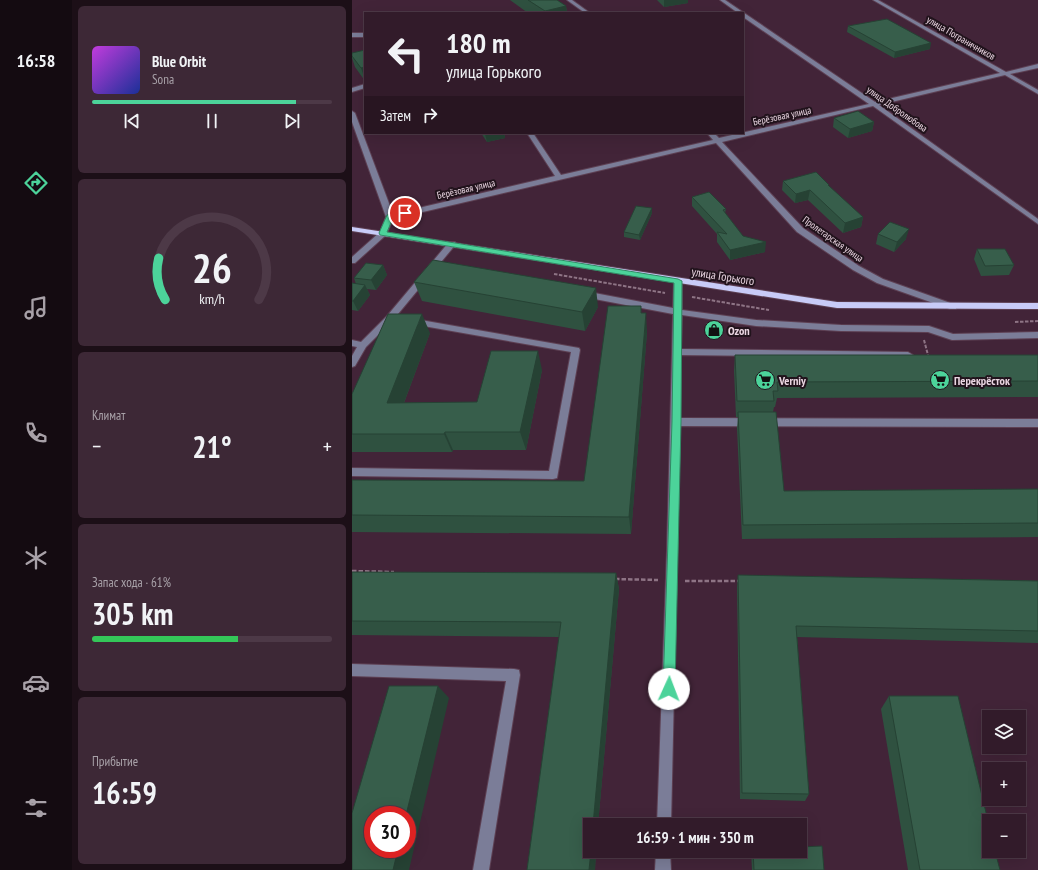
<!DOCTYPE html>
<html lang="ru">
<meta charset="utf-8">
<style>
body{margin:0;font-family:"PT Sans Narrow",sans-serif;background:#3d2836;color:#f1f3f6;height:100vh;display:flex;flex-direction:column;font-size:15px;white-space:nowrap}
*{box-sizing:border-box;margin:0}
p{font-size:13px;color:#a8a1a8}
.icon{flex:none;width:22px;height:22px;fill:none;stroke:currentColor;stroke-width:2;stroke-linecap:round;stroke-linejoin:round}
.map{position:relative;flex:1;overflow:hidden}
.details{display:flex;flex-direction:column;gap:6px;padding:6px;background:#1c0f17;width:280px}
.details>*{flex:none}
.top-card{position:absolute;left:12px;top:12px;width:380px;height:122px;border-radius:0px;box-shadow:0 4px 16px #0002,0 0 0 1px #4d3947;background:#321b2a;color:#f1f3f6;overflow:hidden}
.controls{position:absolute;left:630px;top:710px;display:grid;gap:8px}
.controls a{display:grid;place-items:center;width:44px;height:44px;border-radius:0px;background:#321b2a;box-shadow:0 4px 16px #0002,0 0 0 1px #4d3947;font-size:20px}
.speed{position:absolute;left:12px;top:806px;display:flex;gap:8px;font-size:20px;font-weight:700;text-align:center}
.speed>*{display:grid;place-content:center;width:52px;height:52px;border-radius:50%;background:#321b2a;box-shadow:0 4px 16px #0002,0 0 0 1px #4d3947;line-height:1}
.speed .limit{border:6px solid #d22;background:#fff;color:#111}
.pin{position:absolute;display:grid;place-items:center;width:34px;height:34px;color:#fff;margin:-17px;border:2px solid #fff;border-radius:50%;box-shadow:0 1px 4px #0007}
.me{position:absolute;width:44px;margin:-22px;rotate:2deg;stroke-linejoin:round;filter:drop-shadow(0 0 3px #0008)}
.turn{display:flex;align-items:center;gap:14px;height:84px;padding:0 16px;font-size:18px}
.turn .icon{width:52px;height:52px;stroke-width:2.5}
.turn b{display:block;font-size:28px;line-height:34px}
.then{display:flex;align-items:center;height:38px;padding:0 16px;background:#0003;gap:8px;font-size:15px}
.big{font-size:30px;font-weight:800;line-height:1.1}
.details .tile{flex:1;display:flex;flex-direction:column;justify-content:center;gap:6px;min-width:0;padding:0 14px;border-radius:6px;background:#3d2836}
.details .dial{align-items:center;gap:0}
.dial svg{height:104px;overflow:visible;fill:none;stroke:#4d3947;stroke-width:7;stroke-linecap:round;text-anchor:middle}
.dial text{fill:#f1f3f6;stroke:none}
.song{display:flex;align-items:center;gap:12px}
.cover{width:48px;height:48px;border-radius:6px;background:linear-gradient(135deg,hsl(290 70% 55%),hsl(230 70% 35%))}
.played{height:4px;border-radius:2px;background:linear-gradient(90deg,#4cd39a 85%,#4d3947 85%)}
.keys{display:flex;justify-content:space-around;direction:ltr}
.heat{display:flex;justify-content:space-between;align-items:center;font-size:22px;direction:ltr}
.charge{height:6px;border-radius:3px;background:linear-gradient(90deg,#34c759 61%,#4d3947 0)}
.trip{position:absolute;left:231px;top:818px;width:224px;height:40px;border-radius:0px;background:#321b2a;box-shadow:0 4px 16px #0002,0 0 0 1px #4d3947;font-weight:800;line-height:40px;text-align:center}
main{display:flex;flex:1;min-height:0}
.tabs{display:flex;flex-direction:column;width:72px;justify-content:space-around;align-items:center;background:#140b11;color:#a8a1a8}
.tabs .icon{width:28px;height:28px}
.tabs .on{color:#4cd39a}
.tabs b{font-size:18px;color:#f1f3f6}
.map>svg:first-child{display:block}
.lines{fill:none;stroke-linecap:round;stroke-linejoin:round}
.minor-casing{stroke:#5d4053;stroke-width:2}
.major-casing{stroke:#5d4053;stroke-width:2}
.path-far1{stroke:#8e7485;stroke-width:2;stroke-dasharray:3.5 1.5;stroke-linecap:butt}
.path{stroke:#8e7485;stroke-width:2.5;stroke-dasharray:4.5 2;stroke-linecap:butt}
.minor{fill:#7b7d98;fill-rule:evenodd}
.major{fill:#c8cbf7;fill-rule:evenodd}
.wall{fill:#2f5140}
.shaded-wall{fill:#264234}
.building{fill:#375e4b;stroke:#264234}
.route{fill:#4cd39a;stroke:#318964}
.labels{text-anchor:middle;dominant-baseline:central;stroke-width:4;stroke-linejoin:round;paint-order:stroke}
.far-street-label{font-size:10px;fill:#ead6e2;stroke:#21131c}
.street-label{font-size:12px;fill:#ead6e2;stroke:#21131c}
.poi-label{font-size:12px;font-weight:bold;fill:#ead6e2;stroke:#21131c;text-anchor:start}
</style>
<main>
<nav class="tabs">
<b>16:58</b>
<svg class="icon on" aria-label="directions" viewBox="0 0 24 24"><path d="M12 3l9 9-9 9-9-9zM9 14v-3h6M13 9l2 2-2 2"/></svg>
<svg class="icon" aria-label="music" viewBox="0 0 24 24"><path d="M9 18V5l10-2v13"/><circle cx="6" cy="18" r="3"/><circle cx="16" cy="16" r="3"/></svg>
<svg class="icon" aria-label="phone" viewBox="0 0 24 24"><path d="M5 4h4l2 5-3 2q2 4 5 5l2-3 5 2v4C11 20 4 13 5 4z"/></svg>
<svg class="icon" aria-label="climate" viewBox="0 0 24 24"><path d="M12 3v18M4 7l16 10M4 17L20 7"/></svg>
<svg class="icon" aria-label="car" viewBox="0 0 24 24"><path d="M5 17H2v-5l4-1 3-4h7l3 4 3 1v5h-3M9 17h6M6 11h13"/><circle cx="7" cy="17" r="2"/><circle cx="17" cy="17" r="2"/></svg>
<svg class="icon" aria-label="filters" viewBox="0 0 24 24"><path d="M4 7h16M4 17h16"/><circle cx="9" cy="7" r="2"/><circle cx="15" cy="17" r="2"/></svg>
</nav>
<section class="details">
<div class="tile">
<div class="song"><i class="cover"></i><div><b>Blue Orbit</b><p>Sona</p></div></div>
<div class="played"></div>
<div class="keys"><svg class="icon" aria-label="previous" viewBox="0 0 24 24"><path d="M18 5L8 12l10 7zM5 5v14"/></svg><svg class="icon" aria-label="pause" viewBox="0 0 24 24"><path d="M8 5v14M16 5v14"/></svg><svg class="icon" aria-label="next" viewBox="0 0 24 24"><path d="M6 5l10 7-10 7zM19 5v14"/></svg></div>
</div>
<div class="tile dial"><svg viewBox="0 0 100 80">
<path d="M14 69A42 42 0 1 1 86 69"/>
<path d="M14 69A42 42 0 0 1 9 37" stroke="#4cd39a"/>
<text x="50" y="56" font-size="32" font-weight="700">26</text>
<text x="50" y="72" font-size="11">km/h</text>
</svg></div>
<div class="tile"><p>Климат</p>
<div class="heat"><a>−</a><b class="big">21°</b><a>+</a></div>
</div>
<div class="tile"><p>Запас хода · 61%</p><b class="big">305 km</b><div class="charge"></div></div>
<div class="tile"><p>Прибытие</p><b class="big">16:59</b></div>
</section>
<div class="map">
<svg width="686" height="870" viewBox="0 0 686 870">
<rect width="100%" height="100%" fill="#422438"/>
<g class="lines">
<g class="minor-casing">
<g id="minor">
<path d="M215 0H220L238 13H233Z"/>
<path d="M368 0H373L523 102 648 73 521 0H526L654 72 686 64V68L658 74 686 90V94L653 75 527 105 686 219V224L521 106 370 142 451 228 507 266 531 279 604 305V309H598L525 283 501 270 445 232 364 143 41 219 34 235 3 263H0V257L28 232 34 217 0 122V111L3 113 41 214 203 176 175 133H181L209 175 361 140 355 133H362L367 138 517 104 391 17V13H386Z"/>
<rect x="0" y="33" width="13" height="4"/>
<path d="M13 84V88L0 92V88Z"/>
<path d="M97 242H103L104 244 41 320 14 347 3 366 0 367V356L5 347 0 346V340L9 342 35 316Z"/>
<path d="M326 278 330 281V310L404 320 489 325 577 326 601 334 686 332V338L600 340 576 332 489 331 404 326 330 315 329 349 556 352 561 355 556 358 329 355 328 418 686 419V427L328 426 319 825H305L315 550 321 314 232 297 228 294 232 291 321 308 322 281Z"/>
<path d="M63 319 227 348 228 350 205 478 201 479 0 476V468L197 471 219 352 60 324 59 322Z"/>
<path d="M0 664 162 669 167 670 168 675 137 870H121L154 681 0 676Z"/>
<path d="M304 851H318L319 870H303Z"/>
</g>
</g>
<g class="major-casing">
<path id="major" d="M0 227 485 302 686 303V309L485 308 0 231Z"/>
</g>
<g class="path-far1">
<path d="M202 274 313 293"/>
<path d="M340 297 417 310"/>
<path d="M663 322 686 321"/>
<path d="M572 340 576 355"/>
</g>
<g class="path">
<path d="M0 571 42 572"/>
<path d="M263 579 306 580"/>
<path d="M333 581H388"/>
</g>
<use href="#minor" class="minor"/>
<use href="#major" class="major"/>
</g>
<g class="wall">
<path d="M158 0H205L214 6 215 13H176Z"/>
<path d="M305 0H336V3L312 7Z"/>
<path d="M496 26 578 49 542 58 495 32Z"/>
<path d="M13 50V81L3 67 0 58V53Z"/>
<path d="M482 118 522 122 520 131 496 138 481 127Z"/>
<path d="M129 133H152L153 138 135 142Z"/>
<path d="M431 181 477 187 511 217 509 227 491 233 456 200 443 203 430 190Z"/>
<path d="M340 197 374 209 373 213 391 236 413 252 378 260 365 242V234L340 206Z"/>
<path d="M300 213 288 240 272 237V232Z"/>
<path d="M526 234 554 239 542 252 524 244Z"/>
<path d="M625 249 662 265 657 275 629 276 622 259Z"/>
<path d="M31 265 35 275 24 290 15 289 18 295 6 311 0 310V283L4 284 2 278Z"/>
<path d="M62 282 246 307 233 331 70 301Z"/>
<path d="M290 313 295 332 279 534 0 532V480L232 481Z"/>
<path d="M78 333 52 403 125 402 190 370 174 450H101L100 452H0V394Z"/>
<path d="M383 355H686V397L425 398 423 407H422L421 412 432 491 686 489V537L390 539 385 428 386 417H384L382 371Z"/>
<path d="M0 572 264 573 267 589 246 825H238V851H244L243 870H175L207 637 0 635Z"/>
<path d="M386 575 686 581V643L445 637 457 794 453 801 388 799 385 587Z"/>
<path d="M537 696 648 870H556L529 709Z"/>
<path d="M399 851H448L472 870H400Z"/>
</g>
<g class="shaded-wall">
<path d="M312 0H336V3L312 7Z"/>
<path d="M214 6 215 13H193V11Z"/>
<path d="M579 43 578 49 542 58 543 52Z"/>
<path d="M13 67V80L9 68Z"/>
<path d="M522 122 520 131 496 138 498 129Z"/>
<path d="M137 133H152L153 138 135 142 133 134Z"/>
<path d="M458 190 456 200 443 203 444 194Z"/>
<path d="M300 208V213L288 240 287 235Z"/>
<path d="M511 217 509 227 491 233 493 223Z"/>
<path d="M557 229 554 239 542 252 545 242Z"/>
<path d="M414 242 413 252 378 260V250Z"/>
<path d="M31 265 35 275 24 290 19 280Z"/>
<path d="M13 285 18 295 6 311 1 301Z"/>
<path d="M244 288 246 307 233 331 230 312Z"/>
<path d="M294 313 295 332 279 534 277 517Z"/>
<path d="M70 314 78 333 45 421 35 403Z"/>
<path d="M186 351 190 370 174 450 168 432Z"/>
<path d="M93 432 101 450 100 452 92 434Z"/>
<path d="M264 573 267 589 246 825H241Z"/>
<path d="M86 686 97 698 57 870H41L46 849H55V815H54Z"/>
<path d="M239 851H244L243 870H237Z"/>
</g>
<g class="building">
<path d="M176 0H205L214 6 193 11Z"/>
<path d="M535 19 579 43 543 52 496 26Z"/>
<path d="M13 50V67L9 68 0 56V53Z"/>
<path d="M506 111 522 122 498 129 482 118Z"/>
<path d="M464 172 477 185H476L511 217 493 223 458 190 444 194 431 181Z"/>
<path d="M357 192 374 209 371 210 391 236 414 242 378 250 365 232 375 234 340 197Z"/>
<path d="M284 206 300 208 287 235 272 232Z"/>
<path d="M538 222 557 229 545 242 526 234Z"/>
<path d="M625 249H653L662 265 633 266Z"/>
<path d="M81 260 244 288 230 312 62 282Z"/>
<path d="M14 263 31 265 19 280 2 278Z"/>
<path d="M0 283 13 285 1 301H0Z"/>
<path d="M256 306H289V313H294L277 517 0 515V480L232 481Z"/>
<path d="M36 314H70L35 403 125 402 139 351H186L168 432H93L92 434H0V394Z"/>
<path d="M383 355H686V381L425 382 426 391H421L422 401H385Z"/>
<path d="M386 412H424L432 491 686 489V523L391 525Z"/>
<path d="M0 572 264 573 241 825H238V851H239L237 870H175L209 622 0 621Z"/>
<path d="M386 575 686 581V631L444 626 457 794 390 793Z"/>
<path d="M37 686H86L54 815H21V849H46L41 870H0V813Z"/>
<path d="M537 696H606L637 825V851H643L648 870H568Z"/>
<path d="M470 846 472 870H402L401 851H448V847Z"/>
</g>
<path class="route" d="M53 211 57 213 56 215 41 218 35 232 326 279 330 281 329 422 323 689 321 694 317 695 312 694 311 689 320 422 322 283 28 235 27 233 35 215Z"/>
<defs>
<g id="shop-disc" transform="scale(1)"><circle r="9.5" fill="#4cd39a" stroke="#21131c"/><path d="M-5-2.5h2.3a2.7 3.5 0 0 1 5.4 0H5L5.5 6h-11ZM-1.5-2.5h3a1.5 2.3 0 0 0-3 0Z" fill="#111"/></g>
<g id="supermarket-disc" transform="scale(1)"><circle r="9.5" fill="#4cd39a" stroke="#21131c"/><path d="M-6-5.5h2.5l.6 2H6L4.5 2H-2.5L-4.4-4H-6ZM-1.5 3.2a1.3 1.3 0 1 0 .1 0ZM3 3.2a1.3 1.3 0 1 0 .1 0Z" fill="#111"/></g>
</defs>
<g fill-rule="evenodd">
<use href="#shop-disc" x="362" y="330"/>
<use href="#supermarket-disc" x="413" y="380"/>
<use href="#supermarket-disc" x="588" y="380"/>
</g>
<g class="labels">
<g class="far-street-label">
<text transform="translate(609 38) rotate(30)">улица Пограничников</text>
<text transform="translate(545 109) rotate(35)">улица Добролюбова</text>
<text transform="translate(430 116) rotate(-12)">Берёзовая улица</text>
<text transform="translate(114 189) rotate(-13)">Берёзовая улица</text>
<text transform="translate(481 239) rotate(35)">Пролетарская улица</text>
</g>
<g class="street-label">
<text transform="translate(371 276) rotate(9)">улица Горького</text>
</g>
<g class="poi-label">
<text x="376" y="330">Ozon</text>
<text x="427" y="380">Verniy</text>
<text x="602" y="380">Перекрёсток</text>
</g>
</g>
</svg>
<div class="controls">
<a><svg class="icon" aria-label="layers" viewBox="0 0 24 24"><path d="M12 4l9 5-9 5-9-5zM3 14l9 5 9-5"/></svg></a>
<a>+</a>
<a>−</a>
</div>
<div class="speed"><div class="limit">30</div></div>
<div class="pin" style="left:53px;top:213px;background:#d93025"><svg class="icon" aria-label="arrive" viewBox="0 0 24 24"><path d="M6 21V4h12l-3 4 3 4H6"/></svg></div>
<svg class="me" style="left:317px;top:689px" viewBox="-20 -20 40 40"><circle r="19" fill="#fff"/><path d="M0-13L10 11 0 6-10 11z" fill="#4cd39a"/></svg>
<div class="trip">16:59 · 1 мин · 350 m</div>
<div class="top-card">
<div class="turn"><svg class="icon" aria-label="left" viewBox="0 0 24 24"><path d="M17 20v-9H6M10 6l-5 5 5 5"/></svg><div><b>180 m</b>улица Горького</div></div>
<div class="then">Затем<svg class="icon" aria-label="right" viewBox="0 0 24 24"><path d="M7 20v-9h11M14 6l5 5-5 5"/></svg></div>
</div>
</div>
</main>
